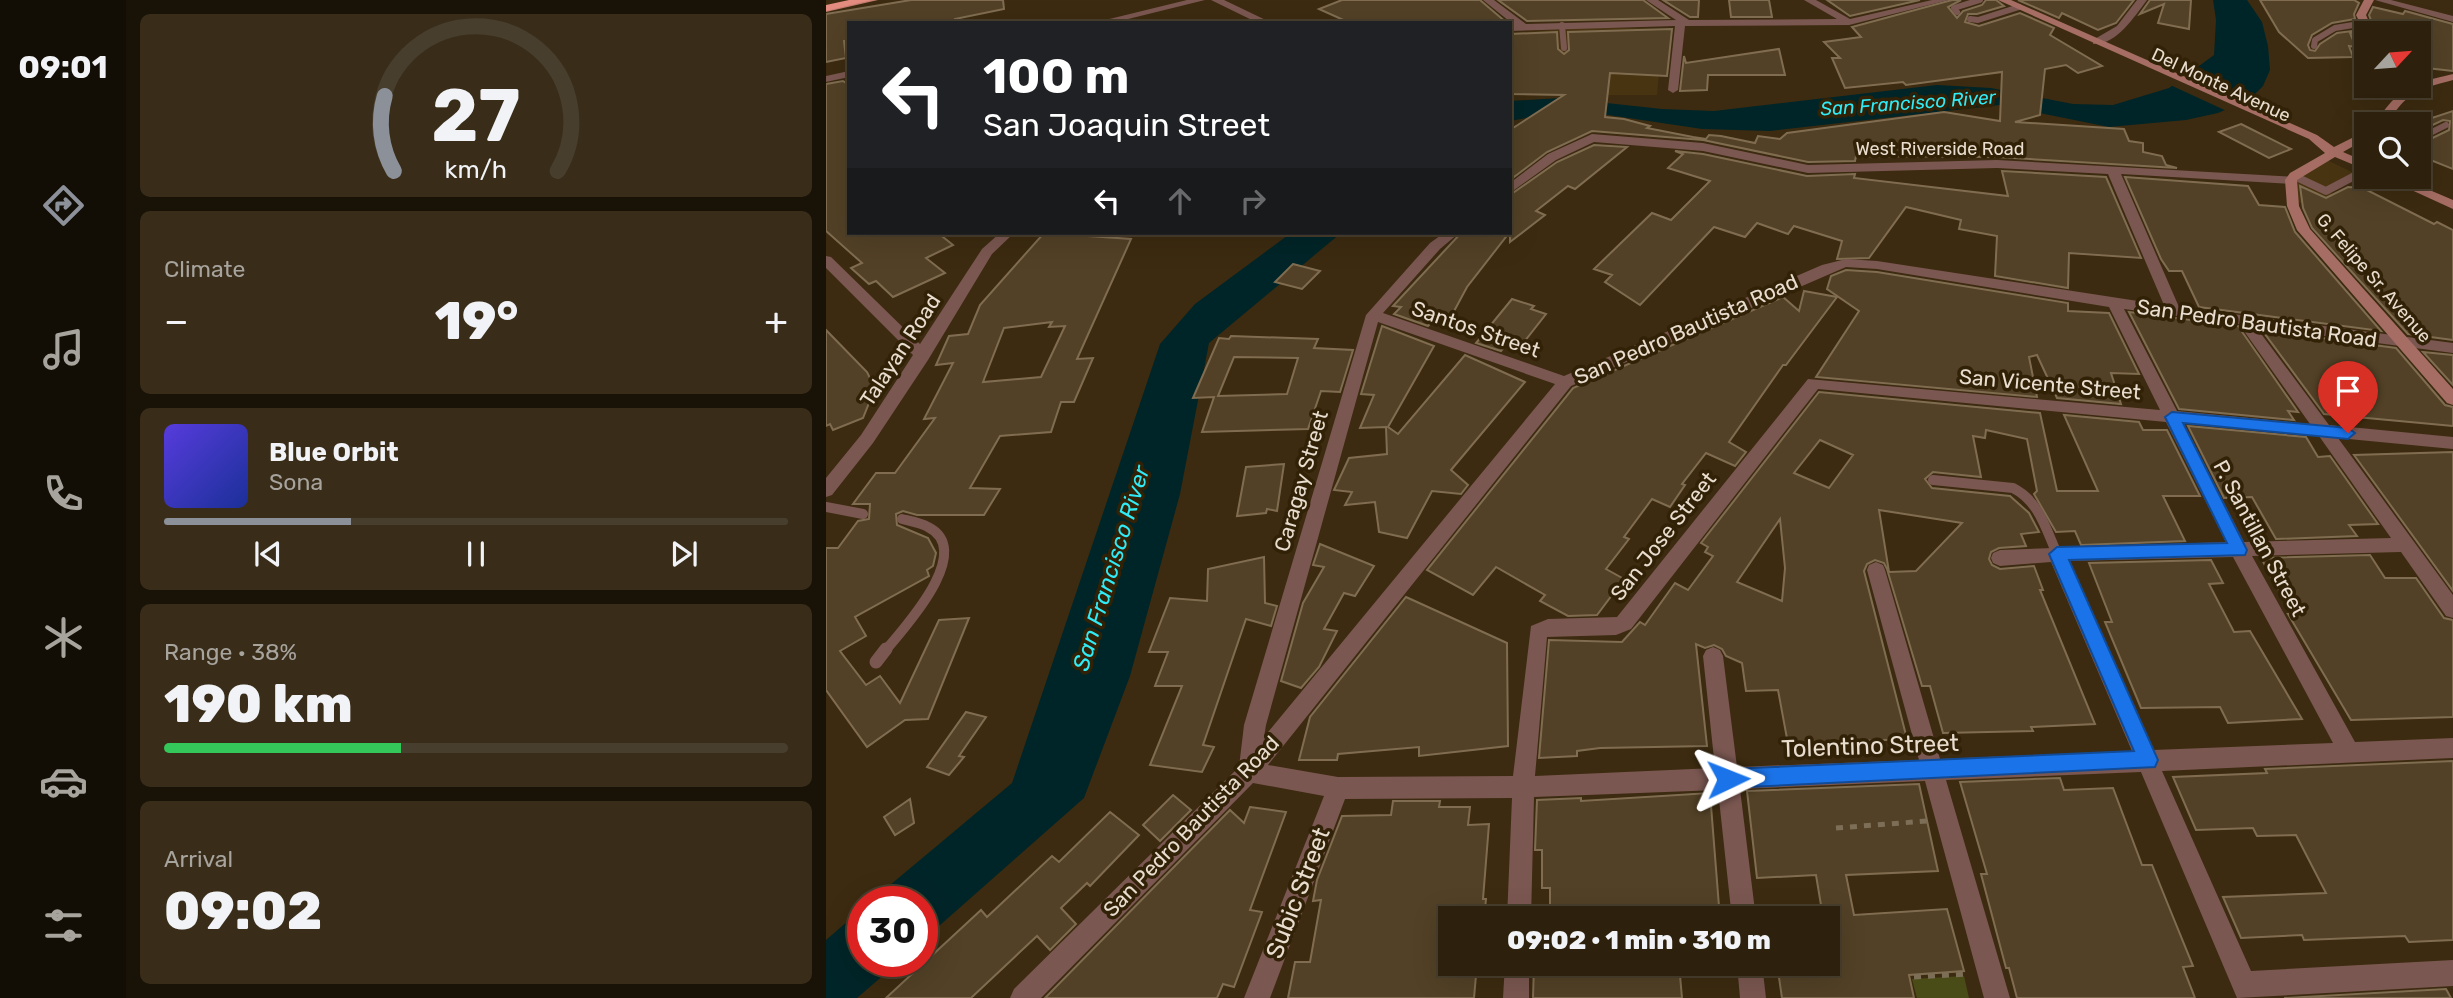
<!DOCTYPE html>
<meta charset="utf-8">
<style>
body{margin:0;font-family:Rubik,sans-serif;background:#392d1a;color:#f1f3f6;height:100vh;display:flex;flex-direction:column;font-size:26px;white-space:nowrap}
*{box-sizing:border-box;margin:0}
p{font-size:23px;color:#a7a39d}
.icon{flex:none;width:38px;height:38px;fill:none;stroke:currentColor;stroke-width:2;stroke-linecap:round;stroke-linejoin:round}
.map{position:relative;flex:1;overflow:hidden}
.details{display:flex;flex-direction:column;gap:14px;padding:14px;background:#191207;width:700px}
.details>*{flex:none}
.banner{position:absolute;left:21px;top:21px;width:665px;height:214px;border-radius:0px;box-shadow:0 7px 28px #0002,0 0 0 2px #483e2d;background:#202124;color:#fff;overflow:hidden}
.needle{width:46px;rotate:64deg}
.controls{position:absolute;left:1528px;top:21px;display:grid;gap:14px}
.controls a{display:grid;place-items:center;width:77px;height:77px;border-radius:0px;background:#2d200c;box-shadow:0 7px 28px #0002,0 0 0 2px #483e2d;font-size:35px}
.speed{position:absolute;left:21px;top:886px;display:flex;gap:14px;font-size:35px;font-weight:700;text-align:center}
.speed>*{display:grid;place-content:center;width:91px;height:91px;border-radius:50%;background:#2d200c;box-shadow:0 7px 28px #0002,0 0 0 2px #483e2d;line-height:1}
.speed .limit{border:10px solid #d22;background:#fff;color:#111}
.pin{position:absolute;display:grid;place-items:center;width:60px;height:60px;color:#fff;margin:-72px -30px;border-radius:50% 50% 50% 0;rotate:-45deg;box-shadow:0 0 7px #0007}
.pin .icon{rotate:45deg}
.me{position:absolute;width:77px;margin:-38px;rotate:88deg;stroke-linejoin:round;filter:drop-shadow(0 0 5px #0008)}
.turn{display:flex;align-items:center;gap:24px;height:147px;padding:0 21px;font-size:32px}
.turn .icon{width:91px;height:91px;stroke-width:2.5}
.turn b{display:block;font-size:49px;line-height:60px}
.lanes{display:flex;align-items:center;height:66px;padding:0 21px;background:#0003;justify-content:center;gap:35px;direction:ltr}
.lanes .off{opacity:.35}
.big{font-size:52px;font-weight:800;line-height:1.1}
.details .tile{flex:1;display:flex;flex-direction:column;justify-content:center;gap:10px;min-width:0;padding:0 24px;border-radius:10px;background:#392d1a}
.details .dial{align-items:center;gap:0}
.dial svg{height:182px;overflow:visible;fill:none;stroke:#483e2d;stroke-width:7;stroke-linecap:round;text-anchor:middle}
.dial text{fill:#f1f3f6;stroke:none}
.song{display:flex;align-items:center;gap:21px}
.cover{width:84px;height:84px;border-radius:10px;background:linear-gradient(135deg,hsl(250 70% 55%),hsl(230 70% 35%))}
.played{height:7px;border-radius:4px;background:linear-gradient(90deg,#8c9099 30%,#483e2d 30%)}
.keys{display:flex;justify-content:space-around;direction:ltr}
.heat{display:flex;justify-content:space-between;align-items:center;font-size:38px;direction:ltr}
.charge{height:10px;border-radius:5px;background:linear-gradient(90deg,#34c759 38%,#483e2d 0)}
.trip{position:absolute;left:612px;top:906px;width:402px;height:70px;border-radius:0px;background:#2d200c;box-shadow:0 7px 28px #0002,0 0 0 2px #483e2d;font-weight:800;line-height:70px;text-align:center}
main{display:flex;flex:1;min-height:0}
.tabs{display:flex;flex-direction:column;width:126px;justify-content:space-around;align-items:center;background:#120d05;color:#a7a39d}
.tabs .icon{width:49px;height:49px}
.tabs .on{color:#8c9099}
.tabs b{font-size:32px;color:#f1f3f6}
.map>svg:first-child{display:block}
.built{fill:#483411}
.green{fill:#494c17}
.water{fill:#002528}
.pier{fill:#3c2b10}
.building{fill:#524126;stroke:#806d51;stroke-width:2;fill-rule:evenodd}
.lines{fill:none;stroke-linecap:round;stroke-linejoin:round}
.path{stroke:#7d6e57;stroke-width:5;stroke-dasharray:7 7;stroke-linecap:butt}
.lane-far3{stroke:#7b5751;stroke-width:6}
.lane-far2{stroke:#7b5751;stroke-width:8}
.lane-far1{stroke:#7b5751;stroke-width:10}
.lane{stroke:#7b5751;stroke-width:13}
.street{fill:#7b5751;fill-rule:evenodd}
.secondary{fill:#a56d64;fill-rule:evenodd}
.primary{fill:#c57d72;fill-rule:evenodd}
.highway{fill:#e38c7f;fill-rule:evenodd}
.route{fill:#1a73e8;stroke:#114b97;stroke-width:2}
.labels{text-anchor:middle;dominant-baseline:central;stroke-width:7;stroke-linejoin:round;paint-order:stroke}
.far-street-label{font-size:18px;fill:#e8ddce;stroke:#312106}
.far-water-label{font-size:19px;font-style:italic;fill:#30ebf6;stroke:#312106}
.street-label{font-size:21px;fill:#e8ddce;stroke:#312106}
.water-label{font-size:23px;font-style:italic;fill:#30ebf6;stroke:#312106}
.near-street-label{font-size:24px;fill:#e8ddce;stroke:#312106}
</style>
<main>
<nav class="tabs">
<b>09:01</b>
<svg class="icon on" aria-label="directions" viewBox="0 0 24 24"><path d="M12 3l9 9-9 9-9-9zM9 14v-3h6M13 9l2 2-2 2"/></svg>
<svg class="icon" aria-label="music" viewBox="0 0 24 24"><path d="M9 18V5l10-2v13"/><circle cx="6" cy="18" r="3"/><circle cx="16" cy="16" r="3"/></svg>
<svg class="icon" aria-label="phone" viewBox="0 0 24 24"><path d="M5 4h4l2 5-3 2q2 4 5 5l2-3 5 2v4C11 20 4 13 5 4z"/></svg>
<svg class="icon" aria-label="climate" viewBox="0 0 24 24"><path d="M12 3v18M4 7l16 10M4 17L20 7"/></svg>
<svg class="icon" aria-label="car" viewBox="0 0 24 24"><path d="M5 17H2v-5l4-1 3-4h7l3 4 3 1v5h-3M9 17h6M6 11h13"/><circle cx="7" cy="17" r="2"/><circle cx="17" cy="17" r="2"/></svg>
<svg class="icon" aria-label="filters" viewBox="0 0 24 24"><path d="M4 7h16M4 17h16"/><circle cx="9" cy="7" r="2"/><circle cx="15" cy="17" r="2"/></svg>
</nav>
<section class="details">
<div class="tile dial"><svg viewBox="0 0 100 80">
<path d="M14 69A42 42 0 1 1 86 69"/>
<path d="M14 69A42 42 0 0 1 10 36" stroke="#8c9099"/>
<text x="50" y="56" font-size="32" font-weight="700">27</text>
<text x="50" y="72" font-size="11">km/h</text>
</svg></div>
<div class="tile"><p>Climate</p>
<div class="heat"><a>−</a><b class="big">19°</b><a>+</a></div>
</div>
<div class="tile">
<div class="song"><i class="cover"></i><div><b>Blue Orbit</b><p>Sona</p></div></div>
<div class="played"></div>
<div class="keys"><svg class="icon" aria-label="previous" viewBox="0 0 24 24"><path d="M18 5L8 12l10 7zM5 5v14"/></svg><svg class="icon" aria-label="pause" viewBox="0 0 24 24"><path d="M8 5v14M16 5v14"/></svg><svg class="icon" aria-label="next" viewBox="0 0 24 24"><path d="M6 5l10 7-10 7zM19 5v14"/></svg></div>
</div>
<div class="tile"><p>Range · 38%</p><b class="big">190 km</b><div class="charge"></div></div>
<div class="tile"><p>Arrival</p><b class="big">09:02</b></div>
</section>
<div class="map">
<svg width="1627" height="998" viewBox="0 0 1627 998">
<rect width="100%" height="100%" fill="#3c2b10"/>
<g class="built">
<path d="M776 27 837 29 831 95H706L684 56V33Z"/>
<path d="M1499 159 1534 176 1503 192 1543 213 1469 202 1471 176Z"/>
</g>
<path class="green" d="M1138 976 1143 998H1091L1086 979Z"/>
<g class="water">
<path d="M1387 0H1421L1436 22 1442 46 1444 70 1437 86 1424 99 1392 113 1360 120 1283 127 1174 105 944 131 876 129 769 113 715 115 684 121V101L734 98 836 109 888 111 1111 85 1165 88 1247 104 1287 105 1343 88 1388 55 1390 20Z"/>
<path d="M465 233H515L383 343 354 494 304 676 258 798 96 941V901H45L186 783 334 344 369 304Z"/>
<path d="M37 908V961H74L31 998H0V940Z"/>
</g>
<path class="pier" d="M1355 74 1420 104 1403 112 1342 84Z"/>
<g class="building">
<path d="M85 0H177L178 9 129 19 130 23H23V40L18 41 20 58 0 62V14Z"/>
<path d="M516 0H654L681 23H524L493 9Z"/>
<path d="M672 0H817L842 18 701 21Z"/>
<path d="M837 0H873L872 17H864Z"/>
<path d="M903 0H943L946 17H905Z"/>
<path d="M1001 0H1094L1024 16Z"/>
<path d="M1126 0H1135L1122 7 1131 18 1137 11 1156 5 1160 0H1170L1178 6 1151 14H1142L1139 22 1153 26 1194 13 1228 28 1224 35 1276 66 1252 73 1240 65 1219 69 1214 115 1189 122 1298 129 1303 141 1317 143V152L1336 156 1340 165 1351 168 1171 157 1030 156 1029 161 982 162 877 140 766 131 721 152 684 180V130L738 95 684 94V34L731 32 732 49 738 54 743 50 742 32 846 29 841 76 784 73 779 117 798 119 824 126 821 128 867 137 880 139 883 135 895 136 929 143 932 136 954 139 961 133 1118 112 1174 121 1176 72 1080 85 1077 82 1019 88 1006 58H1014L998 42 1035 37 1026 27Z"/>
<path d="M1192 0H1308L1290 23 1272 30 1236 13 1233 18Z"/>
<path d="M1324 0H1365L1363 29 1332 23 1338 4 1314 14Z"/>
<path d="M1434 0H1528L1533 3 1528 14 1529 19 1506 23 1486 35 1482 45 1484 50 1489 51 1494 44 1511 33 1534 30 1536 33H1524L1530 47 1523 46 1527 57 1482 58 1453 32Z"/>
<path d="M1547 7 1577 14 1579 11 1627 24V71L1592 67V33H1550L1543 15Z"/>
<path d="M953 49 959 75H882L881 90 854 91 858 56 860 63Z"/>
<path d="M17 81 23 85V233H112L127 245 100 258 119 273 67 297 50 281 43 284 25 268 36 263 0 231V84Z"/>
<path d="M1627 111V169L1592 155V145L1623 130 1624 121 1617 120 1592 132V124H1564L1583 112 1603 119Z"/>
<path d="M1415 124 1465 149 1443 158 1393 132Z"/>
<path d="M768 145 801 147 749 189 742 186 710 211 719 215 684 242V195L731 162Z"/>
<path d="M849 151 877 154 981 176 1029 174 1028 178 1182 196 1176 171 1280 177 1315 258 1243 253 1242 288 1169 276 1171 236 1133 229 1135 220 1080 207 1043 258 1011 259 1016 241 968 226 962 234 931 223 919 237 888 227 814 305 779 282 786 275 768 269 826 213 845 220 884 181 842 168 857 154Z"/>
<path d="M1299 177 1422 186 1433 205 1459 207 1469 232 1555 331 1373 307 1356 271H1343L1335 259Z"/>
<path d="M1474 186 1500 198 1522 187 1537 188 1608 224 1611 222 1627 230V340L1582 334 1486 228 1477 208Z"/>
<path d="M218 233 305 239 251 359 267 358 248 402H235L225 432 174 436 144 488 174 489 158 515H91L77 511 70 514 71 525 102 538 110 553 107 566 101 570 103 576 29 617 40 636 14 651 40 685 54 676 74 703 113 620 143 618 102 719 79 720 41 747 0 690V548H12L32 521 43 519 44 504H27L50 473H69L109 418 98 419 127 363 110 365 123 336 142 334 154 305ZM226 322 223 327 239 326 215 377 157 382 178 328Z"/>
<path d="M635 233H683L641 287 626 315 614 314 602 326 568 314 575 307 567 306Z"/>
<path d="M467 264 494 271 476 289 449 282Z"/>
<path d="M1020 270 1051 272 1242 303V311L1283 313 1313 374 1285 373 1295 404 1231 398 1211 355 1203 357 1211 397 990 377 1033 311 1001 289 1005 276Z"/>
<path d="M978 291 1011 297 960 365H957L903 442 920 452 909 466 880 453 856 484 859 485 844 507 826 499 798 537 803 539 780 569 798 579 771 615 742 616 714 601 719 595 670 567 647 595 601 570 747 388 957 297 973 311Z"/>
<path d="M686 299 708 306 705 309 720 314 698 342 686 338 675 351 650 343Z"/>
<path d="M1303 312 1412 326 1472 412 1462 411 1468 420 1353 409Z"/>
<path d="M556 326 608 346 562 427 572 434 639 355 699 382 625 470 642 485 635 494 606 491 581 538 553 532 549 502 519 505 526 492 508 490 523 458 561 454 560 427 534 428 548 395 535 394Z"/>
<path d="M0 330 41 372 49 388 37 418 7 430 4 424 0 426Z"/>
<path d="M1436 330 1570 348 1619 405 1627 407V426L1498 414Z"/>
<path d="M405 336 492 339 488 348 527 350 514 392 495 391 482 429 376 432 388 397 367 398 393 338 403 339ZM408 357 472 358 461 394 392 396Z"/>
<path d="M1597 352 1627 355V385Z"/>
<path d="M993 392 1214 413 1231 491H1272L1238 415 1313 422 1317 430H1341L1374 496H1337L1359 541 1255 545 1249 531 1230 532 1208 494 1211 491 1201 439 1160 430 1159 438 1147 436 1155 477 1107 472 1099 479 1106 488 1184 496 1203 513 1213 532 1195 534 1200 546 1173 548 1165 552 1163 559 1166 565 1174 569 1208 566 1217 590H1214L1269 724 1205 727 1207 731 1117 733 1104 686H1096L1061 569 1058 563 1049 560 1041 564 1038 571 1081 739 962 744 952 690 920 691 916 663 900 656 896 649 888 645 879 648 870 644 881 746 774 748 751 751V756L713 758 723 640 796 642 814 622 819 625 849 583 862 590 887 556 879 552 882 547 875 543ZM994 440 1027 455 1003 488 968 473ZM1053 510 1136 523 1090 571 1063 572ZM954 519 959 568 956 601 911 582Z"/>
<path d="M1362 426 1480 437 1492 457 1504 456 1552 524 1523 525 1531 536 1450 539 1426 497 1398 498Z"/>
<path d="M1627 452V591L1528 455Z"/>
<path d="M458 464 451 511 441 509 440 513 411 516 420 467Z"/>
<path d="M494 544 548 566 529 596 518 593 498 629 511 631 493 667 475 688 455 681 477 603 498 567 487 565Z"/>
<path d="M1544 555 1559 578H1590L1618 618 1627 620V717L1525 720 1462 614H1466L1435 558Z"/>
<path d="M438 557 439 603 451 606 445 626 420 619 377 745 388 747 376 772 324 765 356 686H329L342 652H323L344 598 381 601 382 569Z"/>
<path d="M1385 560 1397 583 1383 584 1408 632 1424 631 1476 719 1402 723 1394 707 1315 708 1279 622H1286L1263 563Z"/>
<path d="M580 597 681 643 682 746 593 756V747L512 754 511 760H473L484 717Z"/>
<path d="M140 712 160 717 133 756 138 757 123 775 101 767Z"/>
<path d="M1627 761V940L1583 942 1579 936 1478 940 1476 935 1415 938 1397 897 1500 893 1470 835 1431 836 1427 828 1370 830 1347 777 1441 773 1439 769Z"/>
<path d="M1234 778 1238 790 1287 788 1316 865H1326L1345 912 1367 966 1357 967 1369 998H1191L1183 968H1180L1155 874H1161L1134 782Z"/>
<path d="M1093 784 1112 871 1020 875 1028 915 1121 909 1138 971 1083 975 1088 998H956L951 964H1003V917H997L990 875 931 878 921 791Z"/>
<path d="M884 793 894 919H724V888H716V850H709L711 800 755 798V801Z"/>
<path d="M347 795 365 810 334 841 317 825Z"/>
<path d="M84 799 88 823 69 835 58 817Z"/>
<path d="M567 801H614L613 807H644L642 825 663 824 657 899H660L658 919H625V964H651L648 998H462L469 962H484L495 900 487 901 491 880 516 816 565 815Z"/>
<path d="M424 807 460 812 424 910 436 912 408 987 397 984 391 998H219L404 810 418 823Z"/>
<path d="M284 812 313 835 264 886 261 883 235 908 250 924 224 950 211 936 145 998H60L155 910 161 917 226 856 233 862Z"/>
<path d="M708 964H853L856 998H707Z"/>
<path d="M1620 989 1625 998H1458Z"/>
</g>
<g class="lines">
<g class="path">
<path d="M1010 828 1101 821"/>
<path d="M1088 977 1142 974"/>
</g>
<g class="lane-far3">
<path d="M1131 12 1128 8 1154 0"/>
<path d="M1144 19 1152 20 1193 7"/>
<path d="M736 25 738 48"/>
<path d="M1488 46 1489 40 1509 28 1539 23"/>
<path d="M1592 139 1620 125"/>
</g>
<path class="lane-far2" d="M1468 176 1500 191 1540 170"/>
<g class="lane-far1">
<path d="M1107 480 1187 488C1213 501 1220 529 1231 554"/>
<path d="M0 507 37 514"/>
<path d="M59 651C78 628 150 551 102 527 95 523 84 521 76 519"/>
</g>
<path class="lane" d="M50 662 60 649"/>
<g class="street">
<path d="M361 0H379L286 23H267Z"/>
<path d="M385 0H398L446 23H432Z"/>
<path d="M657 0H668L700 24 850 20 820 0H832L863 20 1011 19 978 0H990L1024 19 1106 0H1123L1023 25 859 26 852 90 847 93 842 90 849 26 684 31V25H688Z"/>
<path d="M1311 0H1321C1308 17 1291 45 1267 44V40L1291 26Z"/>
<path d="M1549 0H1565L1627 16V22Z"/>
<path d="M23 71V77L0 82V76Z"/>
<path d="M766 134 877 143 982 165 1171 160 1469 177 1471 180 1465 184 1295 174 1353 307 1627 343V353L1430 327 1503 425 1627 437V449L1512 438 1627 595V618L1620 616 1575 552 1426 556 1529 742 1627 738V758L1336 771 1425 971 1627 960V986L1411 998 1315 772 1120 780 1184 998H1158L1099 781 914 789 930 919H906L892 790 708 797 705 919H681L686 798 519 799 444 998H418L498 796 427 783 215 998H184L188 989 413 767 418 725 540 315 604 243 618 233H633L614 249 557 313 738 376 996 265 1020 259 1051 261 1338 305 1282 174 1171 168 982 173 877 151 768 142 730 160 684 193V183L722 154ZM1020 267 1051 269 1283 307 1334 410 982 379 791 617 722 619 705 626 687 776 512 777 442 765 745 386ZM1298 309 1413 324 1484 424 1351 411ZM552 322 729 384 438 737 440 725ZM992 389 1340 422 1400 542 1174 550 1167 553 1165 558 1167 563 1174 566 1225 562 1306 751 1114 759 1059 570 1057 565 1050 562 1043 565 1041 570 1093 760 911 767 897 656 894 650 887 647 880 650 877 656 889 768 709 776 721 637 790 635 805 629ZM1357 423 1493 436 1565 538 1418 542ZM1407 557 1507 743 1327 750 1243 561Z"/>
<path d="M174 233H188L166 254 102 360 47 443 6 495 0 497V478L35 435 87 355 0 268V256L5 257 94 344 156 249Z"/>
<path d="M679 964H703V998H677Z"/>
<path d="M911 964H936L940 998H914Z"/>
</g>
<g class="secondary">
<path d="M1172 0H1185L1491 135 1508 147 1540 131V139L1517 152 1540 162V170L1509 157 1471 180 1473 206 1484 229 1627 389V405L1621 403 1471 230 1461 206 1459 180 1464 173 1499 153 1483 139Z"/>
<path d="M1538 0H1548L1540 15 1548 33 1540 35 1530 15Z"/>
<path d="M1627 74V80C1592 89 1580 93 1561 124H1549C1572 87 1588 83 1627 74Z"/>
<path d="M1557 177H1573L1627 200V209Z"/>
</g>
<path class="primary" d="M32 0H52L0 12V6Z"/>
<path class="highway" d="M23 0H46L0 11V5Z"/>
</g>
<path class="route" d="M1346 412 1522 428 1529 433 1522 439 1357 423 1421 550 1419 555 1243 560 1332 760 1329 767 902 788 895 785 892 779 895 772 902 769 1308 751 1223 554 1231 547 1401 543 1339 417Z"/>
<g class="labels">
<g class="far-street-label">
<text transform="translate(1395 85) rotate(25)">Del Monte Avenue</text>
<text x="1114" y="149">West Riverside Road</text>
<text transform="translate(1548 278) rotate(49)">G. Felipe Sr. Avenue</text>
</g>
<g class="far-water-label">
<text transform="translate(1082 103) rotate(-4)">San Francisco River</text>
</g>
<g class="street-label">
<text transform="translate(1431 323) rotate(8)">San Pedro Bautista Road</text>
<text transform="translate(650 329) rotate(19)">Santos Street</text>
<text transform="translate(860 329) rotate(-24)">San Pedro Bautista Road</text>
<text transform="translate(74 350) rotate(-57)">Talayan Road</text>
<text transform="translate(1224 384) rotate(5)">San Vicente Street</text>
<text transform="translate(475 481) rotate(-74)">Caragay Street</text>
<text transform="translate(837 536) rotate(-52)">San Jose Street</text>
<text transform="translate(1434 538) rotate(62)">P. Santillan Street</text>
<text transform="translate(365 826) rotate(-46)">San Pedro Bautista Road</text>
</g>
<g class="water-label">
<text transform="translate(285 568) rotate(-73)">San Francisco River</text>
</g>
<g class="near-street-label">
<text transform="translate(1044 746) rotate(-2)">Tolentino Street</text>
<text transform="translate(472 893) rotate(-69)">Subic Street</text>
</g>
</g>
</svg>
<div class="controls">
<a><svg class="needle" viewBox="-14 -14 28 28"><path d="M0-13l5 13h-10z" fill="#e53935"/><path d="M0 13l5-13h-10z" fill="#a7a39d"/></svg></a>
<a><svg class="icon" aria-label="search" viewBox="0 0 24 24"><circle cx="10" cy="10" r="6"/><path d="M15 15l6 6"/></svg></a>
</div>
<div class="speed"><div class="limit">30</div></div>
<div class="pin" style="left:1522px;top:433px;background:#d93025"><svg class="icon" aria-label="arrive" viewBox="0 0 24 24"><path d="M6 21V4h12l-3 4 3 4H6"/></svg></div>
<svg class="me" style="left:902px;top:779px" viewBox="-20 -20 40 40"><path d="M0-17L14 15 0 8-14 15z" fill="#1a73e8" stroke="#fff" stroke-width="4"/></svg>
<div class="trip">09:02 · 1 min · 310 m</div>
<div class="banner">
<div class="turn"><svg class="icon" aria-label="left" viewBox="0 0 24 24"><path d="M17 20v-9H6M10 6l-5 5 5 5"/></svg><div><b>100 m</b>San Joaquin Street</div></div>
<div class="lanes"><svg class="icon" aria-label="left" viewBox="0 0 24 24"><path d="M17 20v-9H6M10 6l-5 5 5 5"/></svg><svg class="icon off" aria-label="ahead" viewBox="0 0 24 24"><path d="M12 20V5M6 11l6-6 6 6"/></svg><svg class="icon off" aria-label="right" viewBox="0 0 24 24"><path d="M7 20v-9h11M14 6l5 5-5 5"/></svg></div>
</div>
</div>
</main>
